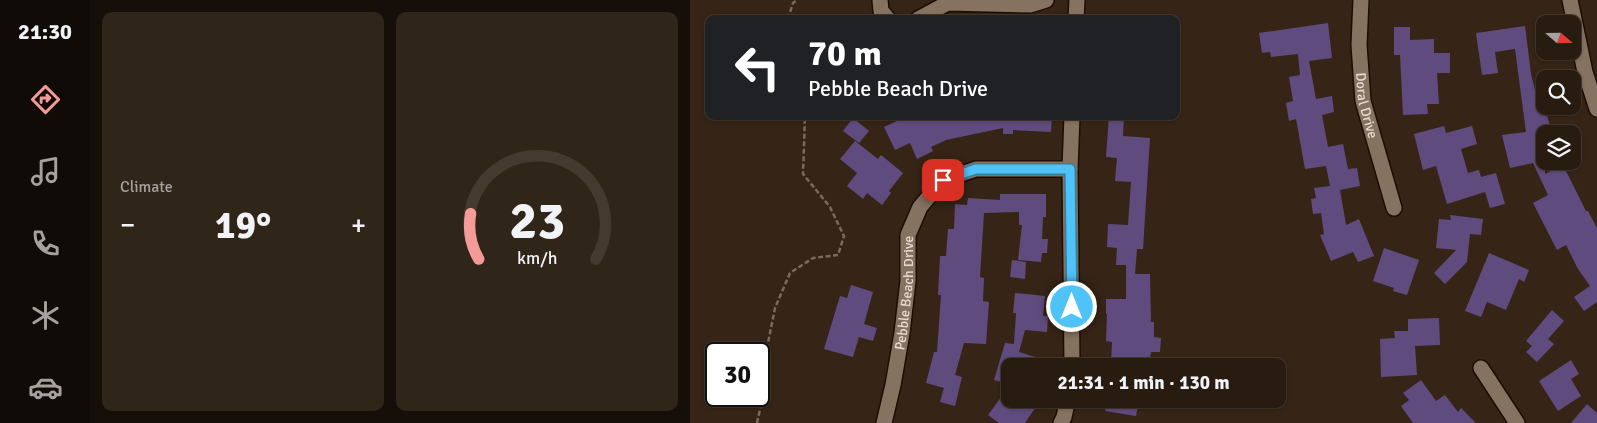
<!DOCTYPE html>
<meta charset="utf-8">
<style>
body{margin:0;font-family:Signika,sans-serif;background:#302519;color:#f1f3f6;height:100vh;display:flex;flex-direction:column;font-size:19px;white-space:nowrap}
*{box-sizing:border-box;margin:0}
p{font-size:16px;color:#a5a19f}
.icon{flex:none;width:28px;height:28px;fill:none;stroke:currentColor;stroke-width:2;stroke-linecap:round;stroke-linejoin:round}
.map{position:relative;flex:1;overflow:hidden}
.details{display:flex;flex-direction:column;gap:12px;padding:12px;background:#160f09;width:600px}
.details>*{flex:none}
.banner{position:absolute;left:15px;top:15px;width:475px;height:105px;border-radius:10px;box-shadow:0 1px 4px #0004,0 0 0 1px #443a30;background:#202124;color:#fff;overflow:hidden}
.needle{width:32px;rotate:110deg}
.fabs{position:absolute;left:846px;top:15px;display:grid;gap:10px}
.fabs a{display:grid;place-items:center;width:45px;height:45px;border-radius:10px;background:#281c10;box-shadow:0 1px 4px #0004,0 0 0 1px #443a30;font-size:25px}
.speed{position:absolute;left:15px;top:342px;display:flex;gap:10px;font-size:25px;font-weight:700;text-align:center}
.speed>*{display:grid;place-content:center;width:65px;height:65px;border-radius:50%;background:#281c10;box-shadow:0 1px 4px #0004,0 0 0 1px #443a30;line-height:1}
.speed .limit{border:2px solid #111;border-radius:8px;background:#fff;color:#111}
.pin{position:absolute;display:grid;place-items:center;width:42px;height:42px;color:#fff;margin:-21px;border-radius:10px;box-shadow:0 2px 8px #0006}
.me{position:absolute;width:55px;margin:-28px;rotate:0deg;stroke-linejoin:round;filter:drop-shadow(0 0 4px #0008)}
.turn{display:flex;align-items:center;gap:18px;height:105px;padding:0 20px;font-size:22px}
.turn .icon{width:65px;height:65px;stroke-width:2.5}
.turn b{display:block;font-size:35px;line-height:42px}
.big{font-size:38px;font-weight:700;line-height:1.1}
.details .card{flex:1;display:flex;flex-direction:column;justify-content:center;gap:8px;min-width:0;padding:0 18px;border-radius:10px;background:#302519}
.details .dial{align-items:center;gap:0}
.dial svg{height:130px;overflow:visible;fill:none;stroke:#443a30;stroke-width:7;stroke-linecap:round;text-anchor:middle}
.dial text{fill:#f1f3f6;stroke:none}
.heat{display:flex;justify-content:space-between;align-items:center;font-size:28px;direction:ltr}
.details .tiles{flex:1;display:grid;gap:12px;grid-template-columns:repeat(2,1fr)}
.trip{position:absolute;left:311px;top:358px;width:285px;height:50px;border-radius:10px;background:#281c10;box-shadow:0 1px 4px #0004,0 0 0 1px #443a30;font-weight:700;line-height:50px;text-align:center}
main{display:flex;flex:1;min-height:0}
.menu{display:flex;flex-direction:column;width:90px;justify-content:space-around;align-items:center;background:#100b06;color:#a5a19f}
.menu .icon{width:35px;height:35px}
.menu .on{color:#f59b97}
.menu b{font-size:22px;color:#f1f3f6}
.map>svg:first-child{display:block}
.building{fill:#604b7e}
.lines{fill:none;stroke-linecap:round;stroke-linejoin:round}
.minor-casing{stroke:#1d0d02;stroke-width:18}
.path{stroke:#7a6b5e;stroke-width:2.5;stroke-dasharray:5 2.5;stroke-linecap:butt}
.minor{stroke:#867261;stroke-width:15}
.route-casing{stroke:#337fa1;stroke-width:12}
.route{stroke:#4fc3f7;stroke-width:9}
.labels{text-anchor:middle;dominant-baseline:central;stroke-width:5;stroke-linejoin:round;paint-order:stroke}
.street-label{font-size:14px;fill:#e7dcd2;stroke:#362516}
</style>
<main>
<nav class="menu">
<b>21:30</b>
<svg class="icon on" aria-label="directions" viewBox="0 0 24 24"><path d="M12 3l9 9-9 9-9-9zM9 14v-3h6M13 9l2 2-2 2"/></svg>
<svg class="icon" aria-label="music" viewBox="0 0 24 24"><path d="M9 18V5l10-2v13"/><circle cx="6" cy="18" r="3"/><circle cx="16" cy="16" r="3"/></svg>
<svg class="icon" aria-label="phone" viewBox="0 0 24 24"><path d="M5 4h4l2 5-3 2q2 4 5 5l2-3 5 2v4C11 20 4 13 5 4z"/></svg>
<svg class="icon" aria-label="climate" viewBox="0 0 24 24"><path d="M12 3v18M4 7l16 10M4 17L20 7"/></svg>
<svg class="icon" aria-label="car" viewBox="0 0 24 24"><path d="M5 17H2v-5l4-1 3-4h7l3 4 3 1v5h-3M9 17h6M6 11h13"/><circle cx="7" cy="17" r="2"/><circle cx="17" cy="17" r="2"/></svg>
</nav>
<section class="details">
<div class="tiles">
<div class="card"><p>Climate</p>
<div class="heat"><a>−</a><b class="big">19°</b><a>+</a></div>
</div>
<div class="card dial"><svg viewBox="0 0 100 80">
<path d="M14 69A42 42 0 1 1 86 69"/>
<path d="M14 69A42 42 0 0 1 9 41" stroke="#f59b97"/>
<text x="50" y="56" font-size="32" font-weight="700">23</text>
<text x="50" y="72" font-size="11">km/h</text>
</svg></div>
</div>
</section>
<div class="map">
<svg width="907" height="423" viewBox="0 0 907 423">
<rect width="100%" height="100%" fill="#362516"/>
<g class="building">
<path d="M638 23 642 58 619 61 626 99 642 96 644 112 632 115 638 147 653 144 658 169 667 168 670 186 650 190 656 225 669 219 684 256 668 262 663 252 641 261 630 235 634 234 631 213 623 214 621 199 626 198 624 188 640 186 636 166 615 169 606 119 599 121 596 103 603 101 599 77 610 75 608 54 581 57 580 52 572 53 569 33Z"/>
<path d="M835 26 841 74 845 90 850 89 862 134H855V174L873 165 896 211H898L907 228V302L894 311 884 297 900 286 888 269 876 245 867 250 843 203 858 195 843 163 820 168 812 135 836 132 825 49 805 52 808 73 792 75 786 33Z"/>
<path d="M704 27H720V40L744 39V53H760V73H747L749 104H737L738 114 713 115 710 55H704Z"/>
<path d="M218 116H362L361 132 323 130V134H313V128L256 140 241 147 243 151 227 159 220 143 205 150 194 127Z"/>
<path d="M419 116H434L433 136 460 138 453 249H447L445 274H460L461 322H464V337L471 338 470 352H461L460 358 449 357 448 365 421 364 422 342 416 341 417 314H416V299H436V265H426L427 248 417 247 418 224 438 225 441 182 425 181 427 158 416 157Z"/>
<path d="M163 118 179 131 169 143 153 131Z"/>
<path d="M754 126 756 133 782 126 787 144 771 149 778 173 789 170 791 177 806 173 815 204 800 208 795 192 757 204 746 166 733 170 724 134Z"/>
<path d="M165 141 188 159 191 155 213 173 199 191 201 193 192 205 177 193 173 199 157 186 167 173 150 159Z"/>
<path d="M310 194H356V217H353L352 239H358L357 253H352L351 262 328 260 332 225H329V212L294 213 290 277 294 278 293 301 299 302 296 344 274 343 265 375 272 377 265 406 250 402 254 388 236 383 244 352H247L251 295H248L250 256H256L258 229H264L265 204 277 205 278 198 310 200Z"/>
<path d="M760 215 793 219 791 235 780 234 777 262 755 284 744 273 766 250 746 248 749 219 761 220Z"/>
<path d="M694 248 729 260 717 295 703 291 704 288 683 281Z"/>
<path d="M799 253 839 270 834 282 829 279 816 310 797 302 791 317 775 311Z"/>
<path d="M322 260 336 262 335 279 320 277Z"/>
<path d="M161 285 183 292 174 324 187 328 183 341 169 337 163 357 134 349 150 296 157 298Z"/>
<path d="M325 293 355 296 353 316H358L357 332 335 330 329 352 368 364 367 366H320V384L304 380 315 343 324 344 326 313H323Z"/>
<path d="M862 310 874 321 858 339 864 344 847 362 836 352 842 346 836 341Z"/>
<path d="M749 318 750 345 725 346 727 375 691 377 690 339 705 338 704 331H718V319Z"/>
<path d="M881 360 889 374 881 379 891 396 868 411 849 381Z"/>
<path d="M731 380 746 401 755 395 768 412 771 408 786 423H723L711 406 719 400 713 393Z"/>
<path d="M320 385V399H333L345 408 335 423H309L298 415Z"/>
<path d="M417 399H449L446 416 415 411Z"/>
<path d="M897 404 907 413V423H881Z"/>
</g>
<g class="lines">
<g class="minor-casing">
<g id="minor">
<path d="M190 0 191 11 198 19"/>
<path id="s1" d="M671 0 669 45 673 101 704 208"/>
<path d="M880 0 895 72 907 109"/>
<path d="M228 19 258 3 340 5 356 0"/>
<path d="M386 19 387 0"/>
<path d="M380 169 382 116"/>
<path d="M791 368 827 423"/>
<path id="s2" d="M194 423 203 385 212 333 218 281V235L230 207 253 180 286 169H380L382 366"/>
<path d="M371 423 374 417 378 399"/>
</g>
</g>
<g class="path">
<path d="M98 19 103 3 107 0"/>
<path d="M67 423 76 382 77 348 85 308 100 273 123 258 148 255 154 236 140 207 113 174 115 116"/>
</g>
<use href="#minor" class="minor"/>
</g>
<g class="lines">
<g class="route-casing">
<path id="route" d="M253 180 286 169H380L382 307"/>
</g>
<use href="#route" class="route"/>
</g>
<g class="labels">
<g class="street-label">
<text stroke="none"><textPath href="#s1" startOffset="106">Doral Drive</textPath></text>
<text stroke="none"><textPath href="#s2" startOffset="132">Pebble Beach Drive</textPath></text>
</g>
</g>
</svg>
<div class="fabs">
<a><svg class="needle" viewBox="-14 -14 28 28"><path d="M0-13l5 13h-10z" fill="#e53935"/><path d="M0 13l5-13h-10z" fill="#a5a19f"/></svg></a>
<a><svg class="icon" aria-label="search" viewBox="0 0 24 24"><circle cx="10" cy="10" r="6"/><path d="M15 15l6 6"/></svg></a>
<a><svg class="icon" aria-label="layers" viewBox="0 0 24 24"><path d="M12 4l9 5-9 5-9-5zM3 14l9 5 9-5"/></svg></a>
</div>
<div class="speed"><div class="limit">30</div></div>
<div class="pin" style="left:253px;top:180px;background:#d93025"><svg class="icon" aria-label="arrive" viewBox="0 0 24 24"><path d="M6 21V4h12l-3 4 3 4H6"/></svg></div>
<svg class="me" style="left:382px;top:307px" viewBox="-20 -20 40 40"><circle r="17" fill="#4fc3f7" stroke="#fff" stroke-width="3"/><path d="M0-11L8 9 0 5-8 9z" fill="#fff"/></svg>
<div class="trip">21:31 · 1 min · 130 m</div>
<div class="banner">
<div class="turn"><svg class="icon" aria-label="left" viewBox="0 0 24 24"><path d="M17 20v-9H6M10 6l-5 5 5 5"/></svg><div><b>70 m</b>Pebble Beach Drive</div></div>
</div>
</div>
</main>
